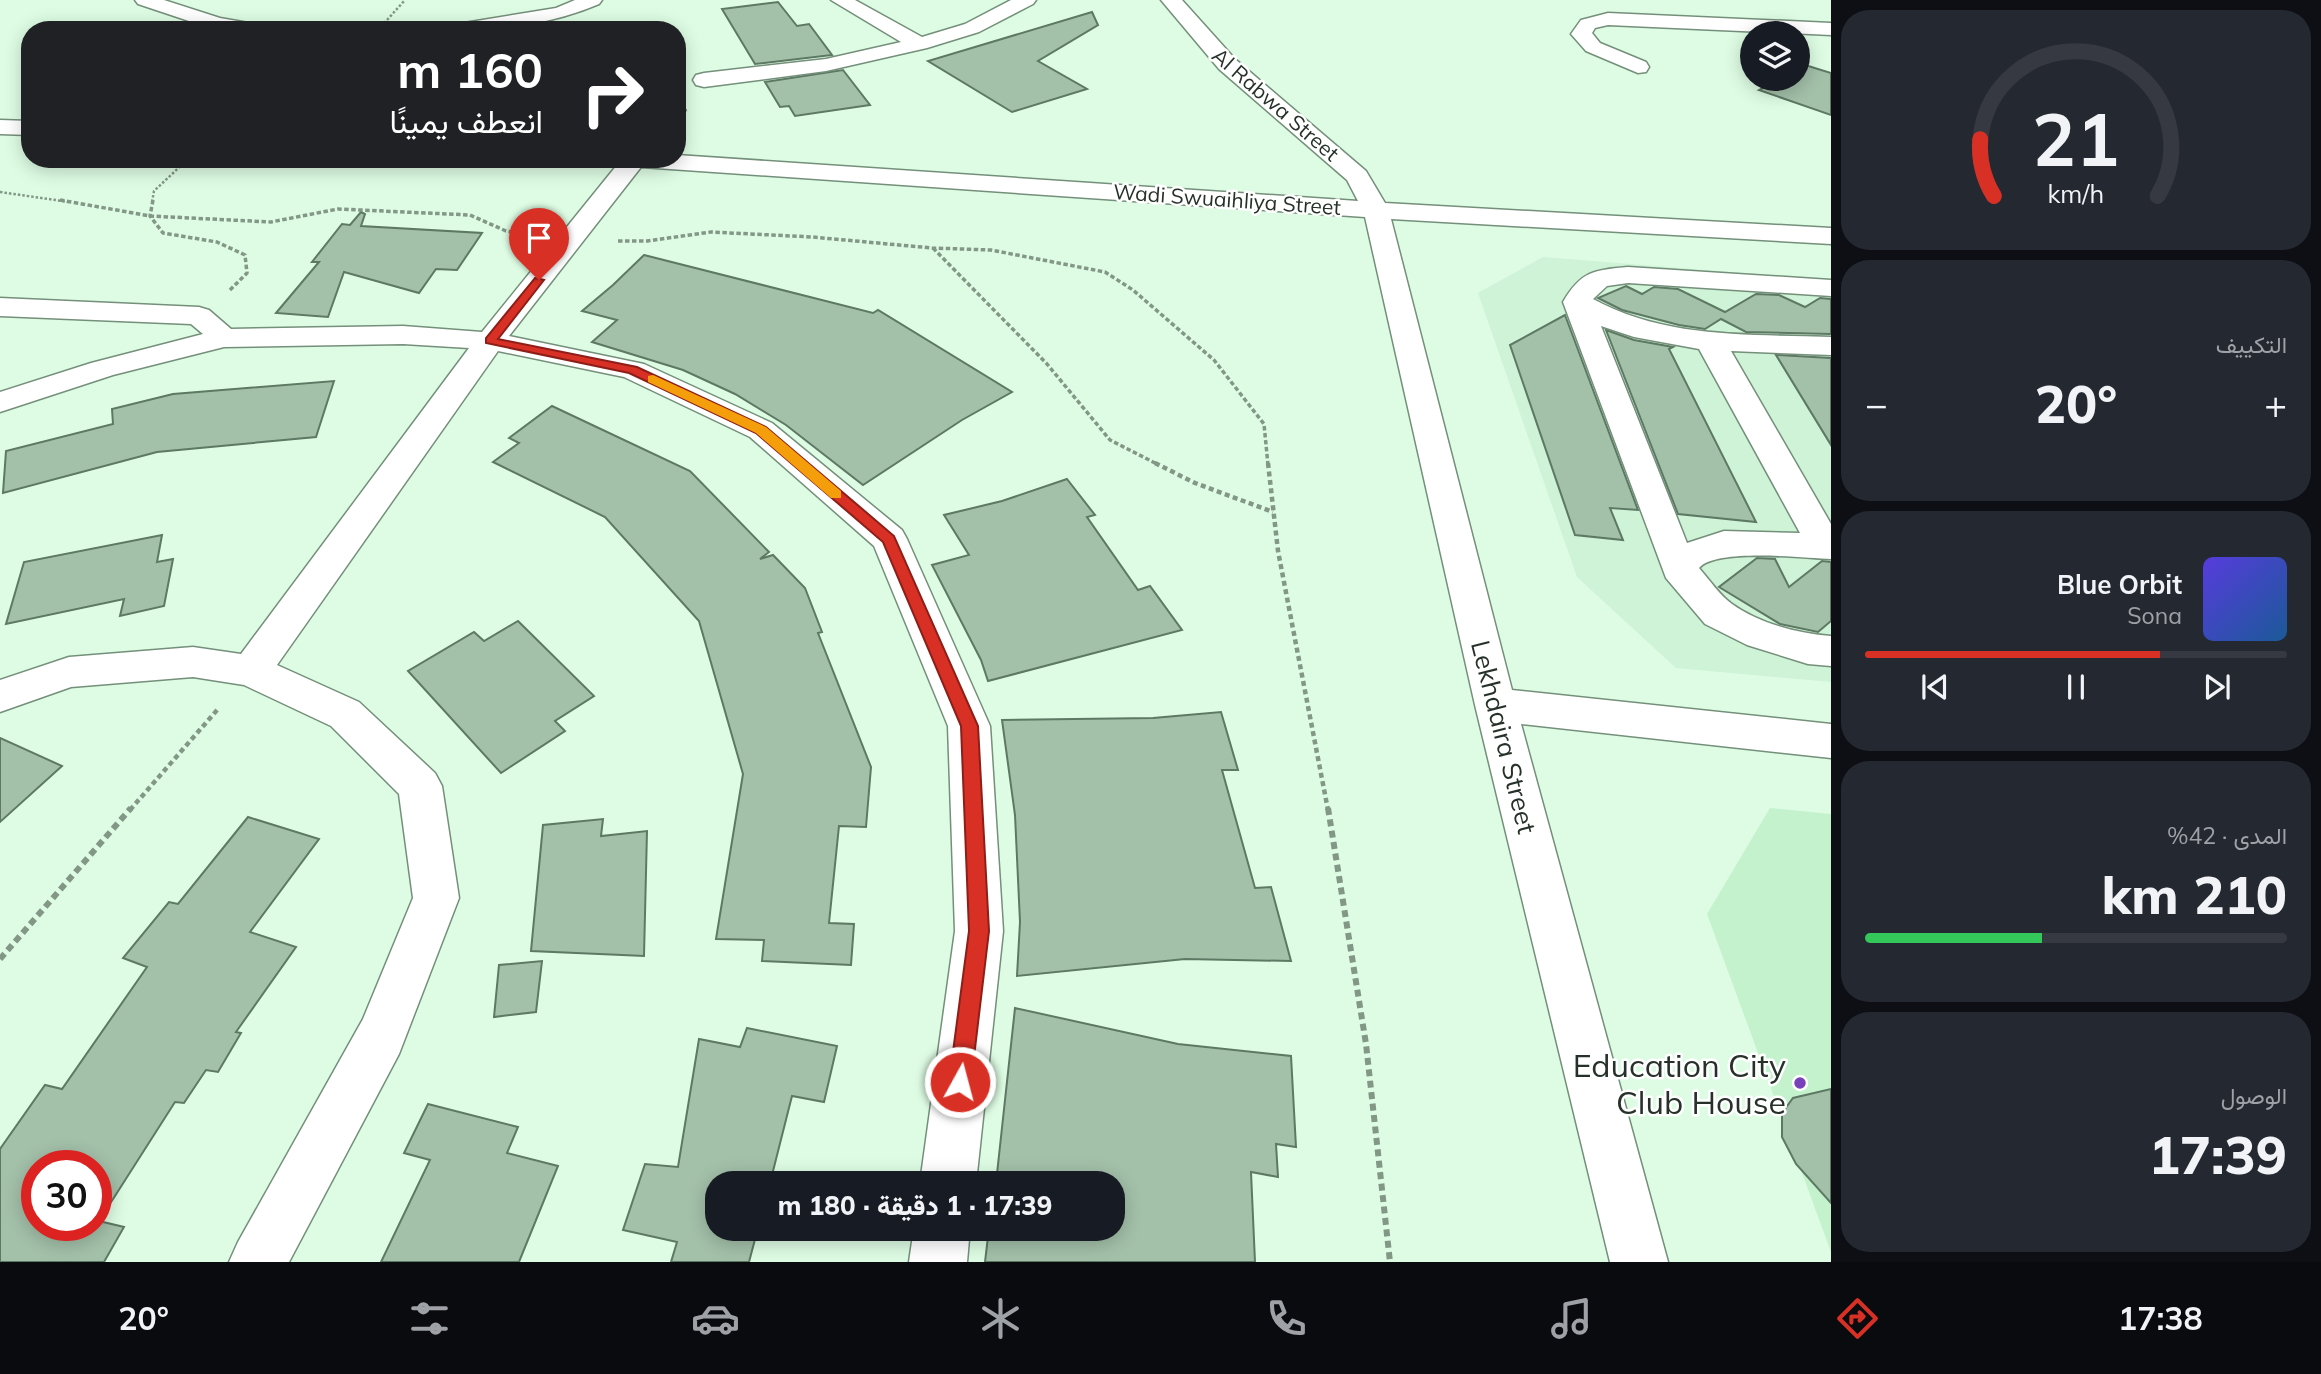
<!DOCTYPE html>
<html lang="ar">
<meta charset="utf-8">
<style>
body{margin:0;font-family:Mulish,Vazirmatn,sans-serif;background:#242831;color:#f1f3f6;direction:rtl;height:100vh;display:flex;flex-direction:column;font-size:26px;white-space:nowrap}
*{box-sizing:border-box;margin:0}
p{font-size:23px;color:#9ea1a6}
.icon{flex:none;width:38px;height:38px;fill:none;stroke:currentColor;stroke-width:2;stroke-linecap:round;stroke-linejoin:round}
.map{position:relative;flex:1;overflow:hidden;direction:ltr}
.sheet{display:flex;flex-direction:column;gap:10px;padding:10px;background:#0d0f14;width:490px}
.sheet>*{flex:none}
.banner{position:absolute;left:21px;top:21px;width:665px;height:147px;border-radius:28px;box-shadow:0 4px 18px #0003;direction:rtl;background:#202124;color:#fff;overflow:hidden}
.tools{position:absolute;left:1740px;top:21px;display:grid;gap:14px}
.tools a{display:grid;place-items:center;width:70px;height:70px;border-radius:50%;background:#171b24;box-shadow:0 4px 18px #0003;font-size:35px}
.speed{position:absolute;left:21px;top:1150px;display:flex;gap:14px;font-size:35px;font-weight:700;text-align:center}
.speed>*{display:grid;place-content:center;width:91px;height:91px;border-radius:50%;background:#171b24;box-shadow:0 4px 18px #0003;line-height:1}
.speed .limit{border:10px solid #d22;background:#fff;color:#111}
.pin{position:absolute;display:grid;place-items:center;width:60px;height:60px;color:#fff;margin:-72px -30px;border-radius:50% 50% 50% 0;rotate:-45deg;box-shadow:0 0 7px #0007}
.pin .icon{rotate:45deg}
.me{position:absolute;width:77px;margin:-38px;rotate:7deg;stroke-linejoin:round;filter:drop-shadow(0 0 5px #0008)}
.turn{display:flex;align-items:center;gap:24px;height:147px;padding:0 28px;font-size:32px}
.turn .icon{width:91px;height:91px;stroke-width:2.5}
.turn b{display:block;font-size:49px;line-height:60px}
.big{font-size:52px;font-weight:800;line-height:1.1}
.sheet .widget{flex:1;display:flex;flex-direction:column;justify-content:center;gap:10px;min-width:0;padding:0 24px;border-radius:28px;background:#242831}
.sheet .dial{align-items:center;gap:0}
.dial svg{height:182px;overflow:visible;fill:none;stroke:#363941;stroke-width:7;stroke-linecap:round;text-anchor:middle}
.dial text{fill:#f1f3f6;stroke:none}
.song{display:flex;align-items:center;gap:21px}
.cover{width:84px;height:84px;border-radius:10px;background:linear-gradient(135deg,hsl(250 70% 55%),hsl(210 70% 35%))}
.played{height:7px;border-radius:4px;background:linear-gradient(90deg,#d93025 70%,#363941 70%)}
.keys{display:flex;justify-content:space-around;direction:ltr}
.heat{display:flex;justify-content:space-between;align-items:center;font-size:38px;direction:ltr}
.charge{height:10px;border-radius:5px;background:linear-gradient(90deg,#34c759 42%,#363941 0)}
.trip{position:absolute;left:705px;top:1171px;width:420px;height:70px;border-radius:28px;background:#171b24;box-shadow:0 4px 18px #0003;font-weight:800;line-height:70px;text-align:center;direction:rtl}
.menu{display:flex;height:112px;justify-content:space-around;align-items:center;background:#090b0e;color:#9ea1a6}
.menu .icon{width:49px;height:49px}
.menu .selected{color:#d93025}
.menu b{font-size:32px;color:#f1f3f6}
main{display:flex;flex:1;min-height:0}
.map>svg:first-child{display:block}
.built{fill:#cff3d6}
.green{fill:#c3f2cd}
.building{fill:#a3c0a9;stroke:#5d7863;stroke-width:2;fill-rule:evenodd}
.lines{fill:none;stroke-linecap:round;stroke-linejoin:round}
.minor-casing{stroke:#748f7a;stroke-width:3}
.path-far3{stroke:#829786;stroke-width:2.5;stroke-dasharray:2.5 2;stroke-linecap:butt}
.path-far2{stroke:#829786;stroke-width:3.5;stroke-dasharray:4.5 2.5;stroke-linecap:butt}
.path-far1{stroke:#829786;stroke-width:4.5;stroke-dasharray:5 3.5;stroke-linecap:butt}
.path{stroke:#829786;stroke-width:6;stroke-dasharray:7 4.5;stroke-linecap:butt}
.minor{fill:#fff;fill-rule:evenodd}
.route{fill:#d93025;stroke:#8d1f18;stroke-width:2}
.slow{fill:#f59e0b}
.poi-dot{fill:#7742b9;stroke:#fff;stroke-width:2.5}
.labels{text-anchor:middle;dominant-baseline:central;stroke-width:5;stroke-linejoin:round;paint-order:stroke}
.far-street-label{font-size:21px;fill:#263229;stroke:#fff}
.street-label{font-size:26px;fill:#263229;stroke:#fff}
.near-poi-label{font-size:32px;fill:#263229;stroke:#fff;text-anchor:end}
</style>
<main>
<section class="sheet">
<div class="widget dial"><svg viewBox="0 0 100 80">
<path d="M14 69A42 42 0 1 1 86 69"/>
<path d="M14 69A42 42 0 0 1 8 44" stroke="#d93025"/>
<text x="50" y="56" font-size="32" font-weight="700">21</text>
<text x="50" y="72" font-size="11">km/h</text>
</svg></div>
<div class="widget"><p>التكييف</p>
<div class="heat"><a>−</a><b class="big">20°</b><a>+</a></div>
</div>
<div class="widget">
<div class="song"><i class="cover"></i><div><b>Blue Orbit</b><p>Sona</p></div></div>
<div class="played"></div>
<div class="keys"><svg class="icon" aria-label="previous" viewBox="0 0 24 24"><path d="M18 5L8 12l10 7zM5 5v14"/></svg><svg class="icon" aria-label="pause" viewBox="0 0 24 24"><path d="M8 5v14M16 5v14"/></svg><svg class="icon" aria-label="next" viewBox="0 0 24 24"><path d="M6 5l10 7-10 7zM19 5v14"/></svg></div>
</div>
<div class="widget"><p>المدى · 42%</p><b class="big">210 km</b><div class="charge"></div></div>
<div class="widget"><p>الوصول</p><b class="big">17:39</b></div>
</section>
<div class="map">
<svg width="1831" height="1262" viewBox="0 0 1831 1262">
<rect width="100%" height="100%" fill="#defce4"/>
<path class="built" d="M1543 257 1831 280V682L1676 668 1577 577 1478 293Z"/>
<path class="green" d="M1770 808 1831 814V1252L1707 914Z"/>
<g class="building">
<path d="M778 2 797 26 809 24 832 55 755 64 722 9Z"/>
<path d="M1092 12 1098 25 1038 61 1087 89 1012 112 928 61Z"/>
<path d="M1805 65 1831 73V115L1759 90 1780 79H1797V69Z"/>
<path d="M843 70 870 105 795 116 789 106 780 107 765 82Z"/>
<path d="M361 212 365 214 361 226 482 233 457 270 436 269 419 293 344 272 328 317 276 313 319 262H312L342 224 350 225Z"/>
<path d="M644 255 873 313 878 310 1012 392 962 420 863 485 786 425 735 394 683 370 592 342 617 320 582 311 613 285Z"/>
<path d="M1626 286 1642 294 1654 287 1678 289 1725 312 1756 294 1779 295 1805 307 1820 298 1831 299V334L1746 332 1721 319 1705 329 1679 325 1622 310 1598 298Z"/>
<path d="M1565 315 1638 510 1610 508 1623 540 1575 535 1510 345Z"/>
<path d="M1606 330 1634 340 1673 347 1669 349 1756 522 1678 514Z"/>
<path d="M1776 355 1831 358V445Z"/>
<path d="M334 381 316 437 157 452 3 493 6 451 113 424 112 409 173 394Z"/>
<path d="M552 406 690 471 769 552 760 559 773 555 805 588 822 632 818 633 871 767 866 827 839 826 829 923 854 924 851 965 762 961 764 940 716 939 743 774 699 621 605 517 493 462 519 443 509 438Z"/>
<path d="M1067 479 1095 515 1087 517 1138 590 1150 586 1182 630 988 681 981 660 932 565 969 555 944 515 1002 501Z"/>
<path d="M162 535 157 562 173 559 164 606 120 616 124 599 6 624 24 562Z"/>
<path d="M1757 558 1775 559 1789 587 1822 561 1831 562V621L1818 632 1780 624 1719 587Z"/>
<path d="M518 621 594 696 555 721 565 731 501 773 408 671 474 632 484 641Z"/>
<path d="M1221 712 1238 770H1222L1255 888 1271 887 1291 961 1185 959 1017 976 1020 922 1015 815 1002 720 1153 718Z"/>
<path d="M0 738 62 766 0 822Z"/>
<path d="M248 817 319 839 250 932 296 947 236 1032 241 1033 218 1072 206 1070 184 1103 175 1102 99 1221 124 1227 104 1262H0V1149L45 1085 62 1089 147 967 123 958 169 902 178 904ZM37 1166H96V1225H37Z"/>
<path d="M603 819 601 836 647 831 644 956 531 951 543 825Z"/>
<path d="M542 961 536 1012 494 1017 499 965Z"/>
<path d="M1015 1008 1178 1044 1291 1056 1296 1147 1276 1144 1278 1177 1251 1172 1255 1262H985L989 1228H1113V1183H996Z"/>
<path d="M747 1028 837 1046 824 1102 792 1096 770 1183H718V1228H758L749 1262H671L677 1242 623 1230 645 1164 678 1167 699 1039 740 1047Z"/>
<path d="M1831 1089V1203L1796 1164 1782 1137V1113L1793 1098Z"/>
<path d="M428 1104 518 1127 507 1153 558 1166 519 1262H381L430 1160 404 1153Z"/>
</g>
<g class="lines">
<g class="minor-casing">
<g id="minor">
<path d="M135 0H164L220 18 266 26 269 30H216L138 4Z"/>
<path d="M575 0H602L599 4C550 25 501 30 448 30L458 24 556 8Z"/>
<path d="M831 0H855L922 37 965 24 1011 0H1036L1033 4 979 32 927 48 826 71 704 87 696 85 693 80 696 75 704 73 826 59 901 42Z"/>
<path d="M1161 0H1182L1235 59 1366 171 1385 203 1831 228V244L1391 219 1512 690 1831 724V758L1521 724 1668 1262H1610L1475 705 1365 217 641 167 509 336 644 364 772 423 902 530 907 539 990 726 1003 931 976 1183H920L955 931 948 726 874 546 750 437 624 377 498 351 277 665 359 702 435 773 442 786 459 898 399 1054 289 1262H229L238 1242 363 1019 413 898 399 794 331 726 244 685 193 677 71 687 0 712V680L69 657 193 647 241 654 469 348 403 344 224 347 113 375 0 412V392L91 363 203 334 191 324 0 316V298L199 307 209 310 231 329 403 326 482 332 617 165 612 159H677V155L1358 201 1347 180 1219 69Z"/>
<path d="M1608 13 1831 23V35L1608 25 1595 28 1592 33 1600 43 1646 62 1649 67 1646 72 1638 73 1586 51 1571 34 1581 20Z"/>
<path d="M0 120 30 121V135L0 134Z"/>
<path d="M1628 267 1831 280V296L1628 283 1607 286 1593 299C1666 339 1750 334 1831 337V355L1731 351 1831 524V559C1803 558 1717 548 1699 568 1709 579 1720 596 1732 604 1760 624 1798 633 1831 636V666L1808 664 1747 645 1705 624 1666 578 1563 302C1581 271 1594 270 1628 267ZM1601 326 1634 337 1699 349 1800 533 1724 531 1687 543Z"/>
<path d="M914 1228H970L967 1262H909Z"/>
</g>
</g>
<g class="path-far3">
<path d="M378 30 405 0"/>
<path d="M677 112 687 110"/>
<path d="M0 192 69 202"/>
<path d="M152 202 154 191 188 159"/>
</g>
<g class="path-far2">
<path d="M60 200 150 216 271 222 338 209 470 215 506 231 526 234"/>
<path d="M153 200 150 216 163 233 217 242 245 255 247 273 229 291"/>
<path d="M618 241H647L711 232 812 237 932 248 991 250 1105 272 1133 290 1214 360 1264 424 1268 465"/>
<path d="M933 248 1047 364 1110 440 1159 465"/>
</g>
<g class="path-far1">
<path d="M1155 463 1195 483 1273 512"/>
<path d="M1268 463 1278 551 1328 810"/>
<path d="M130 810 218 709"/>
</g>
<g class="path">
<path d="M1328 808 1366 1044 1390 1262"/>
<path d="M0 959 131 808"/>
</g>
<use href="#minor" class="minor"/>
</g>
<path class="route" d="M535 278 544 280 498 339 637 367 766 427 894 536 978 726 989 931 971 1082 968 1090 960 1093 953 1090 949 1082 969 931 961 726 883 542 756 433 629 373 486 343V338Z"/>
<path class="slow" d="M653 375 766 427 841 491V498H831L756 433 648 382V376Z"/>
<circle class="poi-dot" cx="1800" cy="1083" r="7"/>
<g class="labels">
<g class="far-street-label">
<text transform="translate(1276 104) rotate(41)">Al Rabwa Street</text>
<text transform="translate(1227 199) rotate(4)">Wadi Swuaihliya Street</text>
</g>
<g class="street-label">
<text transform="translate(1504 737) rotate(76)">Lekhdaira Street</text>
</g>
<g class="near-poi-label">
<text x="1786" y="1065">Education City<tspan x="1786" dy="37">Club House</tspan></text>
</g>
</g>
</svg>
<div class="tools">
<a><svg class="icon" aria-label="layers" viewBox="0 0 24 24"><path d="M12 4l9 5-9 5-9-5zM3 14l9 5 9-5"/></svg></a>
</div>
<div class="speed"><div class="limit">30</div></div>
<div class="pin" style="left:539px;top:280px;background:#d93025"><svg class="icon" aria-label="arrive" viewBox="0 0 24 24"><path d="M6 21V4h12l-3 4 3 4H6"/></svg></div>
<svg class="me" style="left:960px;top:1082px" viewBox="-20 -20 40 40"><circle r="17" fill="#d93025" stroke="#fff" stroke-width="3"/><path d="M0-11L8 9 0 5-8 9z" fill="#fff"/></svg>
<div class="trip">17:39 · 1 دقيقة · 180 m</div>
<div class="banner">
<div class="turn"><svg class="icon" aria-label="right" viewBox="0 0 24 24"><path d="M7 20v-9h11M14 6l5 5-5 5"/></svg><div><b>160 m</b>انعطف يمينًا</div></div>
</div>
</div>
</main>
<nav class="menu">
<b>17:38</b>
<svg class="icon selected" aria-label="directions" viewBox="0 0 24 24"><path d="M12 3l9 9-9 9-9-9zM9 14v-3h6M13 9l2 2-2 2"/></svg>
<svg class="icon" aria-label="music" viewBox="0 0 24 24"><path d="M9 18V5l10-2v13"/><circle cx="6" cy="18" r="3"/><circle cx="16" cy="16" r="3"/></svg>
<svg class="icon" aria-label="phone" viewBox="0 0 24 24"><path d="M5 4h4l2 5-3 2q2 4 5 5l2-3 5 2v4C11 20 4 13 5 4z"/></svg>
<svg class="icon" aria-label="climate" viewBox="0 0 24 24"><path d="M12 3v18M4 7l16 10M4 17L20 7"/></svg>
<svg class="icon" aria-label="car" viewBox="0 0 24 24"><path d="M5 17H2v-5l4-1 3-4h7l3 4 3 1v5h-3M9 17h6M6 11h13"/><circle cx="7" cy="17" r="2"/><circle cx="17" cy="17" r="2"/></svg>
<svg class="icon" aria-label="filters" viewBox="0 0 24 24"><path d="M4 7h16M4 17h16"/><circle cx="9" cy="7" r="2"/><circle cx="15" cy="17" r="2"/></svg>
<b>20°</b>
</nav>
